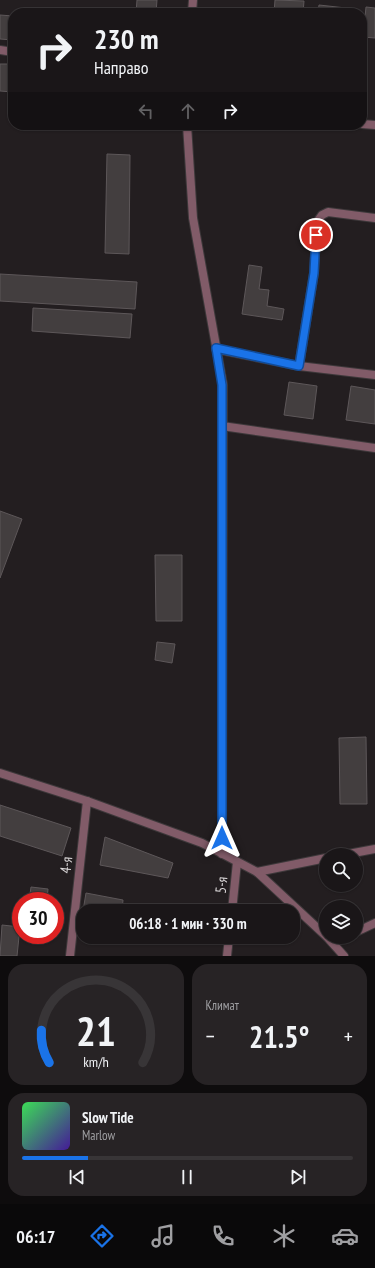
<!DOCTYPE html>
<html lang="ru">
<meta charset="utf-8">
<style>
body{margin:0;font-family:"PT Sans Narrow",sans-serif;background:#272325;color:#f1f3f6;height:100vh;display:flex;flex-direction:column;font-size:15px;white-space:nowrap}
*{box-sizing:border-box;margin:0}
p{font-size:13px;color:#9f9fa2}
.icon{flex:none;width:22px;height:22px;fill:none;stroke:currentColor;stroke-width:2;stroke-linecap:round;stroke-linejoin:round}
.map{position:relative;height:956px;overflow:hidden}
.panel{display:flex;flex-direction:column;gap:8px;padding:8px;background:#0e0c0d;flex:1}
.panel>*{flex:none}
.top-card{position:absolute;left:8px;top:8px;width:359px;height:122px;border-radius:16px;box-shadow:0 1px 3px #0004,0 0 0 1px #383537;background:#1a1618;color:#f1f3f6;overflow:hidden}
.buttons{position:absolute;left:319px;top:848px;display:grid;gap:8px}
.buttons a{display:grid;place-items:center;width:44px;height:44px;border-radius:50%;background:#1a1618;box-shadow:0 1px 3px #0004,0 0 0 1px #383537;font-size:20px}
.speed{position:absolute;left:12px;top:892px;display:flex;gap:8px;font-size:20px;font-weight:700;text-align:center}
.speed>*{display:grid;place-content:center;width:52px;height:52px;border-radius:50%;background:#1a1618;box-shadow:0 1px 3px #0004,0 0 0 1px #383537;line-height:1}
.speed .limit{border:6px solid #d22;background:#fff;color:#111}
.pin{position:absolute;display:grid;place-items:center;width:34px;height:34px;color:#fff;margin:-17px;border:2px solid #fff;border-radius:50%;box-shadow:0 1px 4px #0007}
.me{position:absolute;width:44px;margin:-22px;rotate:0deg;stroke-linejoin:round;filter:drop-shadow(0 0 3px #0008)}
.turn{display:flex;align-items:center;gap:14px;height:84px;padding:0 20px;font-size:18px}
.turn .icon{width:52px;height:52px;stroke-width:2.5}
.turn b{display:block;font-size:28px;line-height:34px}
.lanes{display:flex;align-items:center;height:38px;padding:0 20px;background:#0003;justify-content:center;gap:20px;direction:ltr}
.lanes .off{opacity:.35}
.big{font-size:30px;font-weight:700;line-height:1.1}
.panel .card{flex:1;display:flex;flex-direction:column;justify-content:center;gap:6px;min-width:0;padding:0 14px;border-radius:16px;background:#272325}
.panel .dial{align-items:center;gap:0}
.dial svg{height:104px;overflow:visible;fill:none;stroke:#383537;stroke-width:7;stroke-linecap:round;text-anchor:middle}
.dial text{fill:#f1f3f6;stroke:none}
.song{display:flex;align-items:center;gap:12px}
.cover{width:48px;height:48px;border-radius:6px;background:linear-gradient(135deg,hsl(130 70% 55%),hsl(260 70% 35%))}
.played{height:4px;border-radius:2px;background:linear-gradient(90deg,#1a73e8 20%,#383537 20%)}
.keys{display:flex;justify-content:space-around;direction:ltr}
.heat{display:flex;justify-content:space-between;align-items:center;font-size:22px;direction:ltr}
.panel .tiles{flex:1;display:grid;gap:8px;grid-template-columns:1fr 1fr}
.card:last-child{grid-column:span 2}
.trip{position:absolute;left:76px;top:904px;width:224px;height:40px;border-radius:16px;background:#1a1618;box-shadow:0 1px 3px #0004,0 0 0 1px #383537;font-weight:700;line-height:40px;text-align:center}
.tab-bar{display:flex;height:64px;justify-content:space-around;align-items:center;background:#0a090a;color:#9f9fa2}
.tab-bar .icon{width:28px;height:28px}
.tab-bar .selected{color:#1a73e8}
.tab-bar b{font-size:18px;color:#f1f3f6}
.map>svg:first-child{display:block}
.building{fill:#433e3f;stroke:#5d5759}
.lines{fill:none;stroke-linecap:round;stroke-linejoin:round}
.service-casing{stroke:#3d383a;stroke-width:10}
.minor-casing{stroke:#3d383a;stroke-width:10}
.tertiary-casing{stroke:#3d383a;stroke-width:10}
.service{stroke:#815b68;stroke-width:8}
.minor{stroke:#815b68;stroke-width:8}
.tertiary{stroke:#815b68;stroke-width:8}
.route-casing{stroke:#114b97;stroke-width:10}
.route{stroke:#1a73e8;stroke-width:7}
.labels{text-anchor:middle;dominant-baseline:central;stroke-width:4;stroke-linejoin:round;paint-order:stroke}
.street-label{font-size:15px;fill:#dad7d8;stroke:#231e20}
</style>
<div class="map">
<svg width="375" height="956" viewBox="0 0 375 956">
<rect width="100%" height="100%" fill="#231e20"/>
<g class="building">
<path d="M137 0H157L156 13H136Z"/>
<path d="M275 0 304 1 303 13H274Z"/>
<path d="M319 5 346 8 345 13H318Z"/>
<path d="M366 7 375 8V38L363 37Z"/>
<path d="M0 15 13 16V40L0 39Z"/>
<path d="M0 64H13V92L0 91Z"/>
<path d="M107 154 130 155 129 254 105 253Z"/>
<path d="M249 265 262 267 259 289 269 290 267 306 284 309 282 320 242 314Z"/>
<path d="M0 274 137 282 135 309 0 301Z"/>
<path d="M33 308 132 314 130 338 32 331Z"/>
<path d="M289 382 317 386 313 419 284 415Z"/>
<path d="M351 386 375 390V424L346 420Z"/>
<path d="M0 511 22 519 0 578Z"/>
<path d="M155 555H182V621H156Z"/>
<path d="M157 642 175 644 172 663 155 660Z"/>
<path d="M366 737 367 804H340L339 738Z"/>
<path d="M0 805 71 828 62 856 0 836Z"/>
<path d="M105 837 173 863 168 878 100 865Z"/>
<path d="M31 887 48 889 47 901H29Z"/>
<path d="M86 893 123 900 122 911H83Z"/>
<path d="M2 925 20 927 17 956H0Z"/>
</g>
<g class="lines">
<g class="service-casing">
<g id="service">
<path d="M0 50 13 52"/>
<path d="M356 932 375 923"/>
<path d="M332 942 344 937"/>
</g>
</g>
<g class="minor-casing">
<g id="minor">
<path d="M192 13 193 0"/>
<path d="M362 124 375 125"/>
<path d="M187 125 193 218 223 385 222 854"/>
<path d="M216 349 299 366 375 375"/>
<path d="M299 366 314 273 317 222 322 215 328 212 375 218"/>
<path d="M222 426 375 448"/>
<path d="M343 855 375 849"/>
<path d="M257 872 326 858"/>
<path d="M232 911 237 862"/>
<path d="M70 956 87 801"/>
<path d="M227 956 229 937"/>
</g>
</g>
<g class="tertiary-casing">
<g id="tertiary">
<path d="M0 773 87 801 202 843 257 872 326 936"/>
<path d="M327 937 344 956"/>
</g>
</g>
<use href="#service" class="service"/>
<use href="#minor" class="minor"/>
<use href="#tertiary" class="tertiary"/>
</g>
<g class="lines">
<g class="route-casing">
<path id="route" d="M222 838V385L216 348 299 366 314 273 316 235"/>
</g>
<use href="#route" class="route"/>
</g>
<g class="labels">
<g class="street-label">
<text transform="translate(66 865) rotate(-84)">4-я</text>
<text transform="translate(221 885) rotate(-83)">5-я</text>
</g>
</g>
</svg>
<div class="buttons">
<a><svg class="icon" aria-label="search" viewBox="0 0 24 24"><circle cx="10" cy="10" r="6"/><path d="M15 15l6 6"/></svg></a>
<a><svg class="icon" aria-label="layers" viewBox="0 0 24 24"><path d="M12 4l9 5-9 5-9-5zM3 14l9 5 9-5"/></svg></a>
</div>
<div class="speed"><div class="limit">30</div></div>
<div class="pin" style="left:316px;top:235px;background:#d93025"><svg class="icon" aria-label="arrive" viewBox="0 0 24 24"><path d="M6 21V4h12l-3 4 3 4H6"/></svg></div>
<svg class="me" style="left:222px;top:838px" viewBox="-20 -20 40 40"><path d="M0-17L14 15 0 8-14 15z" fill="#1a73e8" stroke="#fff" stroke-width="4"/></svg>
<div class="trip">06:18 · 1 мин · 330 m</div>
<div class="top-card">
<div class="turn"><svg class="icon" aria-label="right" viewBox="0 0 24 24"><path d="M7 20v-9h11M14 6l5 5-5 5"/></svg><div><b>230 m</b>Направо</div></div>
<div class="lanes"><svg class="icon off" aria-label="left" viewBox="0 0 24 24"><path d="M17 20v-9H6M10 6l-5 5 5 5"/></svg><svg class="icon off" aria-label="ahead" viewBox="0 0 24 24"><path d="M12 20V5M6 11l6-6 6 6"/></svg><svg class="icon" aria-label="right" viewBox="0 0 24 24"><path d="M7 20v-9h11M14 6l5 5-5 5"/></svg></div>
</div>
</div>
<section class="panel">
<div class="tiles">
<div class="card dial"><svg viewBox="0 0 100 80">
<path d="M14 69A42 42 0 1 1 86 69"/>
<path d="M14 69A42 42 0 0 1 8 44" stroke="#1a73e8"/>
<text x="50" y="56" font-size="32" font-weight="700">21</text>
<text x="50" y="72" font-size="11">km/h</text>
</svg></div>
<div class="card"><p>Климат</p>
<div class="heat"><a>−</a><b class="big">21.5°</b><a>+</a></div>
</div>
<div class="card">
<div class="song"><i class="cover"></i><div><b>Slow Tide</b><p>Marlow</p></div></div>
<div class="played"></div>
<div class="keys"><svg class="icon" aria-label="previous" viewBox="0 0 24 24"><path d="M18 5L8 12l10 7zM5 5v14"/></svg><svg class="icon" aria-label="pause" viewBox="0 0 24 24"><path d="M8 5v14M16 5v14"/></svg><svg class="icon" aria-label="next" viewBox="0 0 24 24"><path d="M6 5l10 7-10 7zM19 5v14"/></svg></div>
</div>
</div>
</section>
<nav class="tab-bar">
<b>06:17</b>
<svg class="icon selected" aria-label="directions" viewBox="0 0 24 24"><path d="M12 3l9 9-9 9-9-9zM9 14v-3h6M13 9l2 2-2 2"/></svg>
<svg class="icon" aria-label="music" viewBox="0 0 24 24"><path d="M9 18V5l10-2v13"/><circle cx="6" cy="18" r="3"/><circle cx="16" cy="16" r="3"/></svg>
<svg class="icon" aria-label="phone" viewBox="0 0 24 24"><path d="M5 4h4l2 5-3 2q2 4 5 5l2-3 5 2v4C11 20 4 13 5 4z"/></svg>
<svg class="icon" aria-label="climate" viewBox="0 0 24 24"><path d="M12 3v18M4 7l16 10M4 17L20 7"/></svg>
<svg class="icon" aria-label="car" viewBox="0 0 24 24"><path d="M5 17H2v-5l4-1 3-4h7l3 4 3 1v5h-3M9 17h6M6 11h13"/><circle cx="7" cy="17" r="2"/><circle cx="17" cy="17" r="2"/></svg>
</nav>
